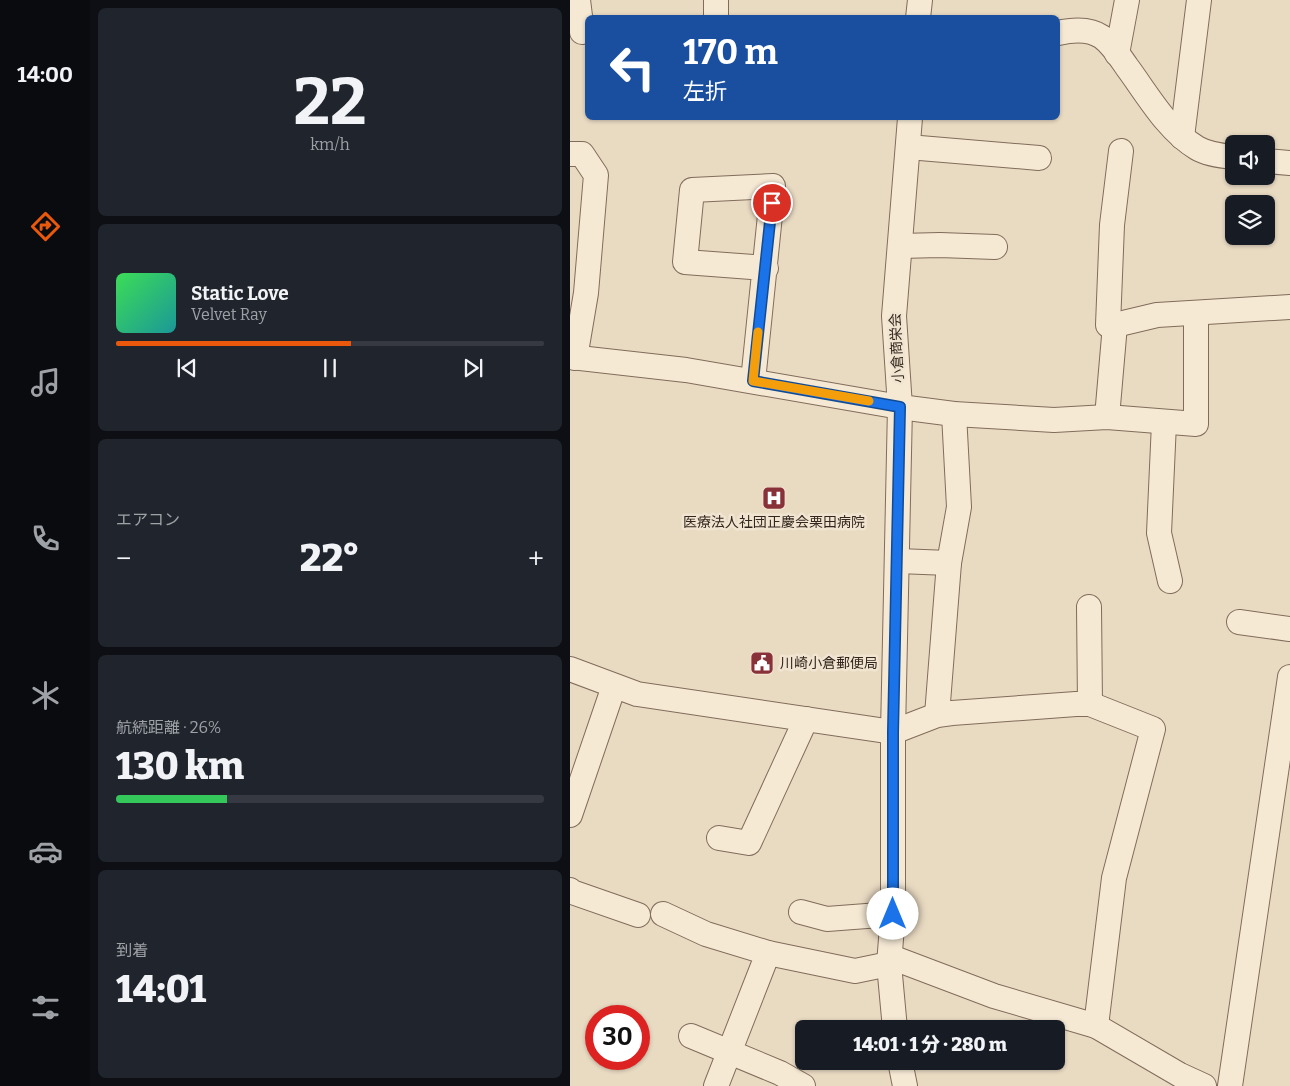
<!DOCTYPE html>
<html lang="ja">
<meta charset="utf-8">
<style>
body{margin:0;font-family:Bitter,"Noto Sans JP",serif;background:#20242c;color:#f1f3f6;height:100vh;display:flex;flex-direction:column;font-size:19px;white-space:nowrap}
*{box-sizing:border-box;margin:0}
p{font-size:16px;color:#9ea1a6}
.icon{flex:none;width:28px;height:28px;fill:none;stroke:currentColor;stroke-width:2;stroke-linecap:round;stroke-linejoin:round}
.map{position:relative;flex:1;overflow:hidden}
.sheet{display:flex;flex-direction:column;gap:8px;padding:8px;background:#0d0f14;width:480px}
.sheet>*{flex:none}
.banner{position:absolute;left:15px;top:15px;width:475px;height:105px;border-radius:8px;box-shadow:0 1px 4px #0004;background:#1a4fa0;color:#fff;overflow:hidden}
.fabs{position:absolute;left:655px;top:135px;display:grid;gap:10px}
.fabs a{display:grid;place-items:center;width:50px;height:50px;border-radius:8px;background:#171b24;box-shadow:0 1px 4px #0004;font-size:25px}
.speed{position:absolute;left:15px;top:1005px;display:flex;gap:10px;font-size:25px;font-weight:700;text-align:center}
.speed>*{display:grid;place-content:center;width:65px;height:65px;border-radius:50%;background:#171b24;box-shadow:0 1px 4px #0004;line-height:1}
.speed .limit{border:8px solid #d22;background:#fff;color:#111}
.pin{position:absolute;display:grid;place-items:center;width:42px;height:42px;color:#fff;margin:-21px;border:2px solid #fff;border-radius:50%;box-shadow:0 1px 5px #0007}
.me{position:absolute;width:55px;margin:-28px;rotate:0deg;stroke-linejoin:round;filter:drop-shadow(0 0 4px #0008)}
.turn{display:flex;align-items:center;gap:18px;height:105px;padding:0 15px;font-size:22px}
.turn .icon{width:65px;height:65px;stroke-width:2.5}
.turn b{display:block;font-size:35px;line-height:42px}
.big{font-size:38px;font-weight:800;line-height:1.1}
.sheet .tile{flex:1;display:flex;flex-direction:column;justify-content:center;gap:8px;min-width:0;padding:0 18px;border-radius:8px;background:#20242c}
.sheet .dial{align-items:center;gap:0}
.dial b{font-size:65px;line-height:1}
.song{display:flex;align-items:center;gap:15px}
.cover{width:60px;height:60px;border-radius:8px;background:linear-gradient(135deg,hsl(130 70% 55%),hsl(180 70% 35%))}
.played{height:5px;border-radius:2px;background:linear-gradient(90deg,#ea580c 55%,#363941 55%)}
.keys{display:flex;justify-content:space-around;direction:ltr}
.heat{display:flex;justify-content:space-between;align-items:center;font-size:28px;direction:ltr}
.charge{height:8px;border-radius:4px;background:linear-gradient(90deg,#34c759 26%,#363941 0)}
.trip{position:absolute;left:225px;top:1020px;width:270px;height:50px;border-radius:8px;background:#171b24;box-shadow:0 1px 4px #0004;font-weight:800;line-height:50px;text-align:center}
main{display:flex;flex:1;min-height:0}
.dock{display:flex;flex-direction:column;width:90px;justify-content:space-around;align-items:center;background:#090b0e;color:#9ea1a6}
.dock .icon{width:35px;height:35px}
.dock .selected{color:#ea580c}
.dock b{font-size:22px;color:#f1f3f6}
.map>svg:first-child{display:block}
.lines{fill:none;stroke-linecap:round;stroke-linejoin:round}
.minor-casing{stroke:#816c5b;stroke-width:26}
.minor{stroke:#f5e9d4;stroke-width:24}
.route-casing{stroke:#114b97;stroke-width:12}
.route{stroke:#1a73e8;stroke-width:9}
.slow{stroke:#f59e0b;stroke-width:9}
.labels{text-anchor:middle;dominant-baseline:central;stroke-width:5;stroke-linejoin:round;paint-order:stroke}
.street-label{font-size:14px;fill:#32261e;stroke:#f1e5d1}
.poi-label{font-size:14px;fill:#32261e;stroke:#f1e5d1}
</style>
<main>
<nav class="dock">
<b>14:00</b>
<svg class="icon selected" aria-label="directions" viewBox="0 0 24 24"><path d="M12 3l9 9-9 9-9-9zM9 14v-3h6M13 9l2 2-2 2"/></svg>
<svg class="icon" aria-label="music" viewBox="0 0 24 24"><path d="M9 18V5l10-2v13"/><circle cx="6" cy="18" r="3"/><circle cx="16" cy="16" r="3"/></svg>
<svg class="icon" aria-label="phone" viewBox="0 0 24 24"><path d="M5 4h4l2 5-3 2q2 4 5 5l2-3 5 2v4C11 20 4 13 5 4z"/></svg>
<svg class="icon" aria-label="climate" viewBox="0 0 24 24"><path d="M12 3v18M4 7l16 10M4 17L20 7"/></svg>
<svg class="icon" aria-label="car" viewBox="0 0 24 24"><path d="M5 17H2v-5l4-1 3-4h7l3 4 3 1v5h-3M9 17h6M6 11h13"/><circle cx="7" cy="17" r="2"/><circle cx="17" cy="17" r="2"/></svg>
<svg class="icon" aria-label="filters" viewBox="0 0 24 24"><path d="M4 7h16M4 17h16"/><circle cx="9" cy="7" r="2"/><circle cx="15" cy="17" r="2"/></svg>
</nav>
<section class="sheet">
<div class="tile dial"><b>22</b><p>km/h</p></div>
<div class="tile">
<div class="song"><i class="cover"></i><div><b>Static Love</b><p>Velvet Ray</p></div></div>
<div class="played"></div>
<div class="keys"><svg class="icon" aria-label="previous" viewBox="0 0 24 24"><path d="M18 5L8 12l10 7zM5 5v14"/></svg><svg class="icon" aria-label="pause" viewBox="0 0 24 24"><path d="M8 5v14M16 5v14"/></svg><svg class="icon" aria-label="next" viewBox="0 0 24 24"><path d="M6 5l10 7-10 7zM19 5v14"/></svg></div>
</div>
<div class="tile"><p>エアコン</p>
<div class="heat"><a>−</a><b class="big">22°</b><a>+</a></div>
</div>
<div class="tile"><p>航続距離 · 26%</p><b class="big">130 km</b><div class="charge"></div></div>
<div class="tile"><p>到着</p><b class="big">14:01</b></div>
</section>
<div class="map">
<svg width="720" height="1086" viewBox="0 0 720 1086">
<rect width="100%" height="100%" fill="#e9dac2"/>
<g class="lines">
<g class="minor-casing">
<g id="minor">
<path d="M8 0 12 32"/>
<path d="M146 0V18"/>
<path d="M348 18 350 0"/>
<path d="M488 33C501 30 519 28 532 37 542 44 550 57 557 67 577 94 597 130 627 148 637 154 652 156 664 157"/>
<path d="M547 54 557 0"/>
<path d="M612 137 629 0"/>
<path d="M338 147 469 158"/>
<path d="M0 154H12L26 175 16 293 5 358"/>
<path d="M696 161 720 163"/>
<path d="M330 246 370 245 425 247"/>
<path d="M545 325 587 315 720 307"/>
<path d="M0 357 116 370 330 407 384 414 484 420 537 417 626 424V313"/>
<path d="M183 381 203 186 122 190 115 262 196 268"/>
<path d="M537 417 545 325H538L542 225 551 151"/>
<path d="M594 423 589 533 600 581"/>
<path d="M328 561 379 563"/>
<path d="M519 607 520 704"/>
<path d="M669 622 720 629"/>
<path d="M0 669 67 694 323 732 367 715 382 713 506 704H520L583 729 544 878 526 1026"/>
<path d="M367 715 379 563 389 507 384 414"/>
<path d="M0 815 44 686"/>
<path d="M149 838 179 843 236 719"/>
<path d="M0 890 2 892 68 915"/>
<path d="M231 912 257 919 323 914"/>
<path d="M93 914 136 934 198 953 285 971 319 964"/>
<path d="M321 957 424 996 526 1026 610 1075 634 1086"/>
<path d="M325 1029 319 964 323 914V732L330 407 324 316 340 118"/>
<path d="M121 1036 210 1073 233 1086"/>
<path d="M330 1061 335 1086"/>
<path d="M146 1086 198 953"/>
<path d="M660 1086 720 677"/>
</g>
</g>
<use href="#minor" class="minor"/>
</g>
<g class="lines">
<g class="route-casing">
<path id="route" d="M202 203 183 381 330 407 323 732V914"/>
</g>
<use href="#route" class="route"/>
<path class="slow" d="M188 332 183 381 299 401"/>
</g>
<defs>
<g id="hospital-square" transform="scale(1.25)"><rect x="-9" y="-9" width="18" height="18" rx="4" fill="#893138" stroke="#f1e5d1"/><path d="M-5-5h3v3.5h4V-5h3V5h-3V1.5h-4V5h-3Z" fill="#fff"/></g>
<g id="civic-square" transform="scale(1.25)"><rect x="-9" y="-9" width="18" height="18" rx="4" fill="#893138" stroke="#f1e5d1"/><path d="M-.6-6.5H3V-4.5H.6V-3L4-1V1h2V6H-6V1h2V-1L-.6-3ZM-1.2 2.5V6h2.4V2.5Z" fill="#fff"/></g>
</defs>
<g fill-rule="evenodd">
<use href="#hospital-square" x="204" y="498"/>
<use href="#civic-square" x="192" y="663"/>
</g>
<g class="labels">
<g class="street-label">
<text transform="translate(327 348) rotate(-93)">小倉商栄会</text>
</g>
<g class="poi-label">
<text x="204" y="522">医療法人社団正慶会栗田病院</text>
<text x="210" y="663" text-anchor="start">川崎小倉郵便局</text>
</g>
</g>
</svg>
<div class="fabs">
<a><svg class="icon" aria-label="sound" viewBox="0 0 24 24"><path d="M4 9h4l5-4v14l-5-4H4zM17 9q2 3 0 6"/></svg></a>
<a><svg class="icon" aria-label="layers" viewBox="0 0 24 24"><path d="M12 4l9 5-9 5-9-5zM3 14l9 5 9-5"/></svg></a>
</div>
<div class="speed"><div class="limit">30</div></div>
<div class="pin" style="left:202px;top:203px;background:#d93025"><svg class="icon" aria-label="arrive" viewBox="0 0 24 24"><path d="M6 21V4h12l-3 4 3 4H6"/></svg></div>
<svg class="me" style="left:323px;top:914px" viewBox="-20 -20 40 40"><circle r="19" fill="#fff"/><path d="M0-13L10 11 0 6-10 11z" fill="#1a73e8"/></svg>
<div class="trip">14:01 · 1 分 · 280 m</div>
<div class="banner">
<div class="turn"><svg class="icon" aria-label="left" viewBox="0 0 24 24"><path d="M17 20v-9H6M10 6l-5 5 5 5"/></svg><div><b>170 m</b>左折</div></div>
</div>
</div>
</main>
